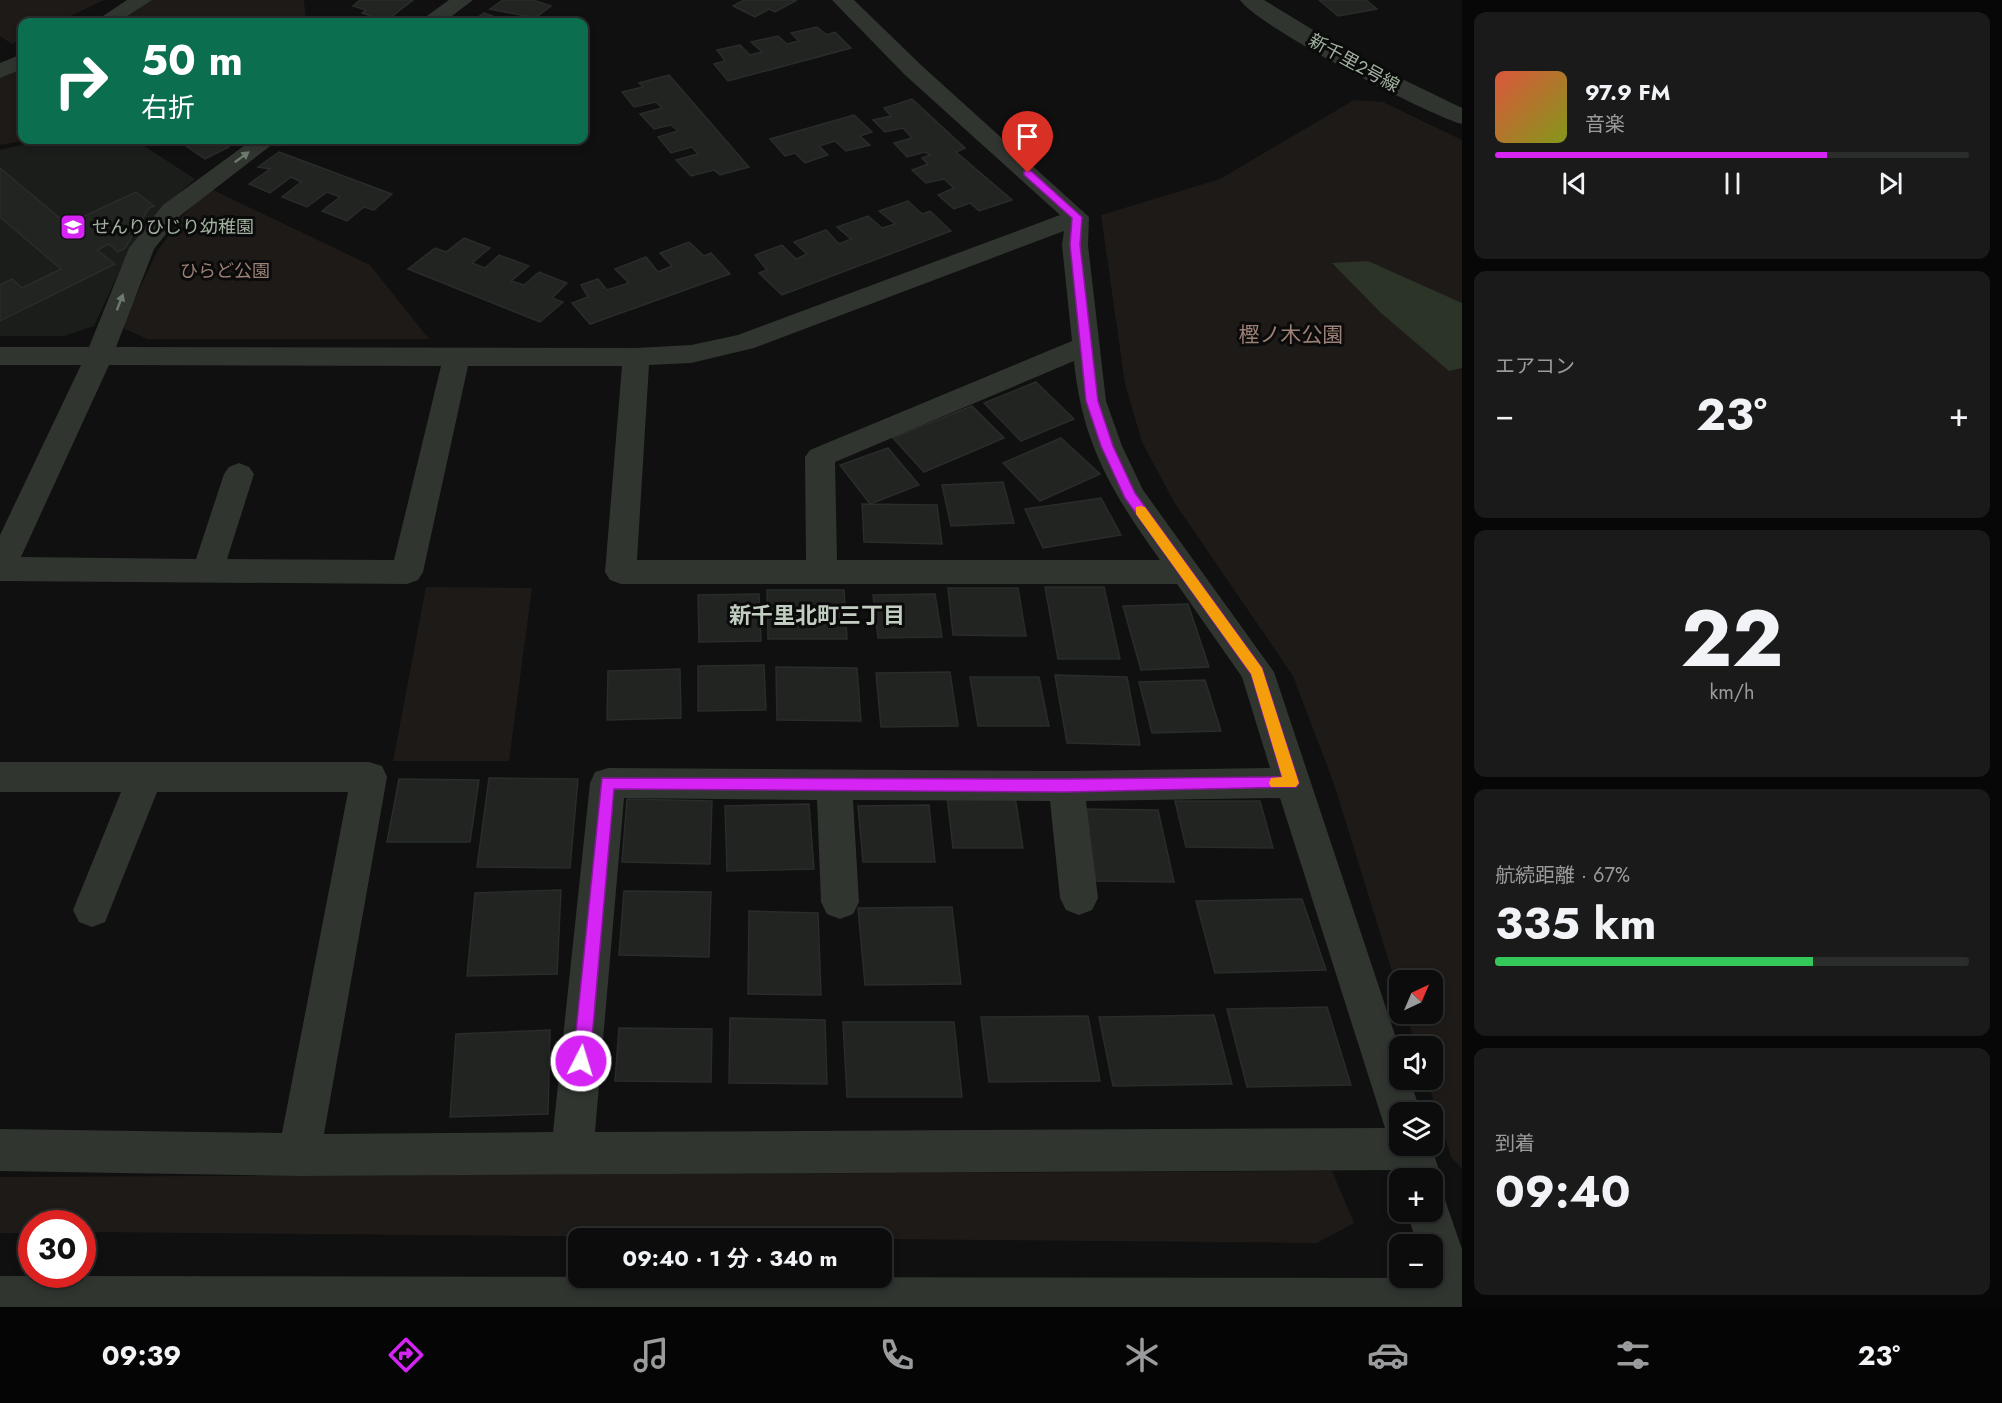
<!DOCTYPE html>
<html lang="ja">
<meta charset="utf-8">
<style>
body{margin:0;font-family:Jost,"Noto Sans JP",sans-serif;background:#191a19;color:#f1f3f6;height:100vh;display:flex;flex-direction:column;font-size:22px;white-space:nowrap}
*{box-sizing:border-box;margin:0}
p{font-size:20px;color:#9a9b9d}
.icon{flex:none;width:33px;height:33px;fill:none;stroke:currentColor;stroke-width:2;stroke-linecap:round;stroke-linejoin:round}
.map{position:relative;flex:1;overflow:hidden}
.panel{display:flex;flex-direction:column;gap:12px;padding:12px;background:#060706;width:540px}
.panel>*{flex:none}
.banner{position:absolute;left:18px;top:18px;width:570px;height:126px;border-radius:12px;box-shadow:0 3px 9px #0003,0 0 0 2px #2b2c2c;background:#0b6e4f;color:#fff;overflow:hidden}
.needle{width:39px;rotate:44deg}
.buttons{position:absolute;left:1389px;top:970px;display:grid;gap:12px}
.buttons a{display:grid;place-items:center;width:54px;height:54px;border-radius:12px;background:#0b0c0b;box-shadow:0 3px 9px #0003,0 0 0 2px #2b2c2c;font-size:30px}
.speed{position:absolute;left:18px;top:1210px;display:flex;gap:12px;font-size:30px;font-weight:700;text-align:center}
.speed>*{display:grid;place-content:center;width:78px;height:78px;border-radius:50%;background:#0b0c0b;box-shadow:0 3px 9px #0003,0 0 0 2px #2b2c2c;line-height:1}
.speed .limit{border:9px solid #d22;background:#fff;color:#111}
.pin{position:absolute;display:grid;place-items:center;width:51px;height:51px;color:#fff;margin:-62px -26px;border-radius:50% 50% 50% 0;rotate:-45deg;box-shadow:0 0 6px #0007}
.pin .icon{rotate:45deg}
.me{position:absolute;width:66px;margin:-33px;rotate:5deg;stroke-linejoin:round;filter:drop-shadow(0 0 4px #0008)}
.turn{display:flex;align-items:center;gap:21px;height:126px;padding:0 24px;font-size:27px}
.turn .icon{width:78px;height:78px;stroke-width:2.5}
.turn b{display:block;font-size:42px;line-height:51px}
.big{font-size:45px;font-weight:700;line-height:1.1}
.panel .tile{flex:1;display:flex;flex-direction:column;justify-content:center;gap:9px;min-width:0;padding:0 21px;border-radius:12px;background:#191a19}
.panel .dial{align-items:center;gap:0}
.dial b{font-size:78px;line-height:1}
.song{display:flex;align-items:center;gap:18px}
.cover{width:72px;height:72px;border-radius:9px;background:linear-gradient(135deg,hsl(10 70% 55%),hsl(70 70% 35%))}
.played{height:6px;border-radius:3px;background:linear-gradient(90deg,#d524f4 70%,#2b2c2c 70%)}
.keys{display:flex;justify-content:space-around;direction:ltr}
.heat{display:flex;justify-content:space-between;align-items:center;font-size:33px;direction:ltr}
.charge{height:9px;border-radius:4px;background:linear-gradient(90deg,#34c759 67%,#2b2c2c 0)}
.trip{position:absolute;left:568px;top:1228px;width:324px;height:60px;border-radius:12px;background:#0b0c0b;box-shadow:0 3px 9px #0003,0 0 0 2px #2b2c2c;font-weight:700;line-height:60px;text-align:center}
.menu{display:flex;height:96px;justify-content:space-around;align-items:center;background:#040504;color:#9a9b9d}
.menu .icon{width:42px;height:42px}
.menu .current{color:#d524f4}
.menu b{font-size:27px;color:#f1f3f6}
main{display:flex;flex:1;min-height:0}
.map>svg:first-child{display:block}
.built{fill:#1b1d1b}
.green{fill:#1e1a18}
.water{fill:#2b3426}
.building{fill:#222422;stroke:#292c2a;stroke-width:1.5}
.lines{fill:none;stroke-linecap:round;stroke-linejoin:round}
.minor{fill:#303530;fill-rule:evenodd}
.oneway{fill:#6f7a6e}
.route{fill:#d524f4;stroke:#8a179f;stroke-width:1.5}
.slow{fill:#f59e0b}
.labels{text-anchor:middle;dominant-baseline:central;stroke-width:6;stroke-linejoin:round;paint-order:stroke}
.far-street-label{font-size:18px;fill:#a2b2a0;stroke:#0a0b0a}
.far-poi-label{font-size:18px;fill:#a2b2a0;stroke:#0a0b0a;text-anchor:start}
.far-park-label{font-size:18px;fill:#9d8076;stroke:#0a0b0a}
.park-label{font-size:21px;fill:#9d8076;stroke:#0a0b0a}
.neighbourhood-label{font-size:22px;font-weight:bold;fill:#c2cec1;stroke:#0a0b0a}
</style>
<main>
<div class="map">
<svg width="1462" height="1307" viewBox="0 0 1462 1307">
<rect width="100%" height="100%" fill="#0f100f"/>
<path class="built" d="M42 140H135L195 179 161 209 132 244 94 326 64 336H0V150Z"/>
<g class="green">
<path d="M0 0H104L58 22H22V39L12 44 0 36Z"/>
<path d="M142 0H304L306 22H104Z"/>
<path d="M22 61V140H27L0 145V71Z"/>
<path d="M1354 100 1383 102 1462 140V1169L1451 1157 1427 1080H1432V1047H1416L1406 1014H1432V981H1400L1399 994 1334 784 1293 676 1174 502 1142 442 1125 384 1101 215 1220 179Z"/>
<path d="M211 189 370 265 429 339H147L121 327 158 250 184 214Z"/>
<path d="M426 587 532 588 509 761H393Z"/>
<path d="M1332 1171 1354 1223 1317 1243 83 1232 82 1224H32L31 1233H0V1177Z"/>
</g>
<path class="water" d="M1368 261 1462 303V368L1449 371 1381 313 1332 263Z"/>
<g class="building">
<path d="M360 0H413L386 21 362 13 366 10 353 6Z"/>
<path d="M503 0H533L551 6 535 18 490 9Z"/>
<path d="M744 0H797L775 12 769 9 755 17 733 6Z"/>
<path d="M1319 0H1366L1377 9 1338 16Z"/>
<path d="M484 13 509 22H471Z"/>
<path d="M817 27 827 35 835 32 851 48 728 81 714 64 725 61 717 50 740 45 750 55 762 52 751 42 778 36 787 44 799 41 791 33Z"/>
<path d="M669 75 749 167 720 175 714 170 691 176 676 160 698 154 692 147 671 153 658 137 678 131 671 125 654 129 640 114 662 108 656 102 634 107 622 92 643 87 639 83Z"/>
<path d="M912 99 965 148 956 152 1012 200 979 211 970 203 954 209 938 195 954 188 944 179 926 183 912 170 928 164 922 158 930 155 925 152 907 157 894 143 912 138 903 128 885 132 873 120 891 116 884 108Z"/>
<path d="M854 115 872 132 860 136 870 145 846 151 835 141 819 146 828 155 805 163 795 153 785 156 770 139Z"/>
<path d="M177 140H225L230 143 229 147 205 159Z"/>
<path d="M279 152 392 194 374 210 364 207 347 221 322 211 340 197 327 192 307 207 282 197 301 182 291 177 270 193 249 184 270 169 258 167Z"/>
<path d="M0 168 67 224 136 192 154 206 149 208 125 248 118 252 109 244 97 250 115 264 0 321V285L12 279 22 288 61 269 0 217Z"/>
<path d="M908 201 922 214 930 211 951 231 782 295 759 273 767 270 755 255 782 245 796 259 807 254 794 242 826 230 839 244 851 239 837 227 868 216 882 228 895 224 879 211Z"/>
<path d="M464 238 490 248 472 263 485 268 499 255 529 266 511 281 524 285 539 272 567 283 552 298 563 302 540 322 408 269 435 248 446 252Z"/>
<path d="M689 242 704 256 711 253 730 274 590 324 572 303 588 297 581 285 598 279 607 290 629 283 615 269 646 257 658 272 672 266 660 253Z"/>
<path d="M1036 382 1074 419 1021 441 984 403Z"/>
<path d="M972 406 1004 438 924 472 893 438Z"/>
<path d="M1061 438 1100 474 1040 501 1003 463Z"/>
<path d="M888 448 919 485 870 504 840 465Z"/>
<path d="M1003 482 1014 523 951 526 942 485Z"/>
<path d="M1101 498 1121 535 1043 548 1025 509Z"/>
<path d="M862 504 937 505 942 544 864 542Z"/>
<path d="M1045 587H1104L1120 659H1058Z"/>
<path d="M948 588H1018L1026 636 953 635Z"/>
<path d="M767 590H844L847 639H768Z"/>
<path d="M759 594 761 641 699 642 698 595Z"/>
<path d="M935 594 942 637 878 638 873 595Z"/>
<path d="M1188 604 1209 667 1141 670 1123 606Z"/>
<path d="M764 665 766 710 698 711V666Z"/>
<path d="M776 667 857 668 861 721 777 720Z"/>
<path d="M680 669 681 718 607 720 608 671Z"/>
<path d="M950 672 958 726 881 727 876 673Z"/>
<path d="M1055 675 1127 677 1140 745 1067 743Z"/>
<path d="M970 677H1039L1049 726H978Z"/>
<path d="M1205 680 1221 731 1152 733 1139 682Z"/>
<path d="M489 778 578 779 570 868 477 867Z"/>
<path d="M399 779 479 780 470 842H387Z"/>
<path d="M947 796H1015L1023 848H953Z"/>
<path d="M627 799 712 801 710 864 622 862Z"/>
<path d="M1175 801H1260L1273 848 1186 847Z"/>
<path d="M809 804 814 869 727 871 725 806Z"/>
<path d="M929 805 935 862H863L858 806Z"/>
<path d="M1084 809 1158 810 1174 882 1096 881Z"/>
<path d="M561 890 557 974 467 976 475 893Z"/>
<path d="M624 891 711 892 709 957 619 955Z"/>
<path d="M1302 899 1326 970 1215 973 1196 901Z"/>
<path d="M952 907 961 984 865 985 858 908Z"/>
<path d="M749 911 818 913 821 995 748 994Z"/>
<path d="M1327 1007 1351 1085 1247 1087 1227 1009Z"/>
<path d="M1214 1015 1232 1084 1113 1086 1099 1017Z"/>
<path d="M1088 1016 1100 1081 989 1082 981 1017Z"/>
<path d="M730 1018 825 1020 827 1084 729 1083Z"/>
<path d="M843 1022H954L962 1097H847Z"/>
<path d="M619 1028 712 1029 711 1082 615 1081Z"/>
<path d="M550 1030 548 1114 450 1117 456 1034Z"/>
</g>
<g class="lines">
<g class="minor">
<path d="M127 0H152L118 22H94Z"/>
<path d="M449 0H473L444 22H421L424 18Z"/>
<path d="M832 0H854L921 65 1089 217 1088 245 1106 401 1122 446 1143 490 1274 672 1400 1050V1080H1410L1421 1113H1400V1146H1431L1442 1179 1436 1193 1444 1197 1462 1249V1307H0V1276L1432 1278V1245H1417L1407 1212H1432V1179H1400V1181L1396 1170 299 1176 0 1171V1129L282 1133 348 792H157L105 922 92 927 79 922 73 910 121 792H0V762H369L382 766 387 777 324 1134 553 1132 590 783 595 772 608 768 1066 771 1270 768 1242 677 1177 584H621L610 580 605 572 622 366H468L423 572 418 580 407 584 0 581V535L81 365H0V347H89L129 248 163 205 252 140H278L181 215 154 249 116 347 636 348 691 345 738 335 1060 215 905 75ZM1064 231 1062 245 1072 341 810 450 805 457 806 560H637L649 365 691 363 754 348ZM1074 361C1082 444 1113 494 1160 560H837L835 462ZM109 365 441 366 394 560 227 559 254 474 249 467 239 463 229 467 224 474 196 559 21 557ZM624 798 817 800 821 902 827 914 840 919 853 914 859 902 853 800 1050 801 1060 898 1066 910 1079 915 1092 910 1098 898 1086 801 1280 798 1385 1128 595 1132Z"/>
<path d="M1240 0H1264L1361 59 1462 108V124C1428 115 1257 26 1240 0Z"/>
<path d="M22 54V69L0 78V63Z"/>
</g>
</g>
<defs><path id="oneway-solid" d="M-6-.8H1V-3.2L6.5 0L1 3.2V.8H-6Z" transform="scale(1.5)"/></defs>
<g class="oneway">
<use href="#oneway-solid" transform="translate(242 157) rotate(-36)"/>
<use href="#oneway-solid" transform="translate(120 302) rotate(-69)"/>
</g>
<path class="route" d="M1024 171H1031L1082 217 1080 245 1098 401 1113 446 1135 493 1262 668 1299 783 1296 787 1066 792 614 789 590 1061 587 1067 581 1069 575 1067 573 1061 602 778 1066 779 1282 777 1251 674 1125 498 1101 446 1086 401 1070 245 1072 218 1024 175Z"/>
<path class="slow" d="M1141 506 1145 507 1262 668 1299 783 1296 787H1271L1269 783 1271 778 1282 777 1251 674 1136 514V507Z"/>
<defs>
<g id="school-square" transform="scale(1.35)"><rect x="-9" y="-9" width="18" height="18" rx="4" fill="#d524f4" stroke="#0a0b0a"/><path d="M0-5L7-2L0 1L-7-2ZM-4 1L0 2.5L4 1V4Q0 6-4 4Z" fill="#fff"/></g>
</defs>
<g fill-rule="evenodd">
<use href="#school-square" x="73" y="227"/>
</g>
<g class="labels">
<g class="far-street-label">
<text transform="translate(1354 63) rotate(29)">新千里2号線</text>
</g>
<g class="far-poi-label">
<text x="92" y="227">せんりひじり幼稚園</text>
</g>
<g class="far-park-label">
<text x="225" y="271">ひらど公園</text>
</g>
<g class="park-label">
<text x="1291" y="335">樫ノ木公園</text>
</g>
<g class="neighbourhood-label">
<text x="817" y="615">新千里北町三丁目</text>
</g>
</g>
</svg>
<div class="buttons">
<a><svg class="needle" viewBox="-14 -14 28 28"><path d="M0-13l5 13h-10z" fill="#e53935"/><path d="M0 13l5-13h-10z" fill="#9a9b9d"/></svg></a>
<a><svg class="icon" aria-label="sound" viewBox="0 0 24 24"><path d="M4 9h4l5-4v14l-5-4H4zM17 9q2 3 0 6"/></svg></a>
<a><svg class="icon" aria-label="layers" viewBox="0 0 24 24"><path d="M12 4l9 5-9 5-9-5zM3 14l9 5 9-5"/></svg></a>
<a>+</a>
<a>−</a>
</div>
<div class="speed"><div class="limit">30</div></div>
<div class="pin" style="left:1028px;top:173px;background:#d93025"><svg class="icon" aria-label="arrive" viewBox="0 0 24 24"><path d="M6 21V4h12l-3 4 3 4H6"/></svg></div>
<svg class="me" style="left:581px;top:1061px" viewBox="-20 -20 40 40"><circle r="17" fill="#d524f4" stroke="#fff" stroke-width="3"/><path d="M0-11L8 9 0 5-8 9z" fill="#fff"/></svg>
<div class="trip">09:40 · 1 分 · 340 m</div>
<div class="banner">
<div class="turn"><svg class="icon" aria-label="right" viewBox="0 0 24 24"><path d="M7 20v-9h11M14 6l5 5-5 5"/></svg><div><b>50 m</b>右折</div></div>
</div>
</div>
<section class="panel">
<div class="tile">
<div class="song"><i class="cover"></i><div><b>97.9 FM</b><p>音楽</p></div></div>
<div class="played"></div>
<div class="keys"><svg class="icon" aria-label="previous" viewBox="0 0 24 24"><path d="M18 5L8 12l10 7zM5 5v14"/></svg><svg class="icon" aria-label="pause" viewBox="0 0 24 24"><path d="M8 5v14M16 5v14"/></svg><svg class="icon" aria-label="next" viewBox="0 0 24 24"><path d="M6 5l10 7-10 7zM19 5v14"/></svg></div>
</div>
<div class="tile"><p>エアコン</p>
<div class="heat"><a>−</a><b class="big">23°</b><a>+</a></div>
</div>
<div class="tile dial"><b>22</b><p>km/h</p></div>
<div class="tile"><p>航続距離 · 67%</p><b class="big">335 km</b><div class="charge"></div></div>
<div class="tile"><p>到着</p><b class="big">09:40</b></div>
</section>
</main>
<nav class="menu">
<b>09:39</b>
<svg class="icon current" aria-label="directions" viewBox="0 0 24 24"><path d="M12 3l9 9-9 9-9-9zM9 14v-3h6M13 9l2 2-2 2"/></svg>
<svg class="icon" aria-label="music" viewBox="0 0 24 24"><path d="M9 18V5l10-2v13"/><circle cx="6" cy="18" r="3"/><circle cx="16" cy="16" r="3"/></svg>
<svg class="icon" aria-label="phone" viewBox="0 0 24 24"><path d="M5 4h4l2 5-3 2q2 4 5 5l2-3 5 2v4C11 20 4 13 5 4z"/></svg>
<svg class="icon" aria-label="climate" viewBox="0 0 24 24"><path d="M12 3v18M4 7l16 10M4 17L20 7"/></svg>
<svg class="icon" aria-label="car" viewBox="0 0 24 24"><path d="M5 17H2v-5l4-1 3-4h7l3 4 3 1v5h-3M9 17h6M6 11h13"/><circle cx="7" cy="17" r="2"/><circle cx="17" cy="17" r="2"/></svg>
<svg class="icon" aria-label="filters" viewBox="0 0 24 24"><path d="M4 7h16M4 17h16"/><circle cx="9" cy="7" r="2"/><circle cx="15" cy="17" r="2"/></svg>
<b>23°</b>
</nav>
